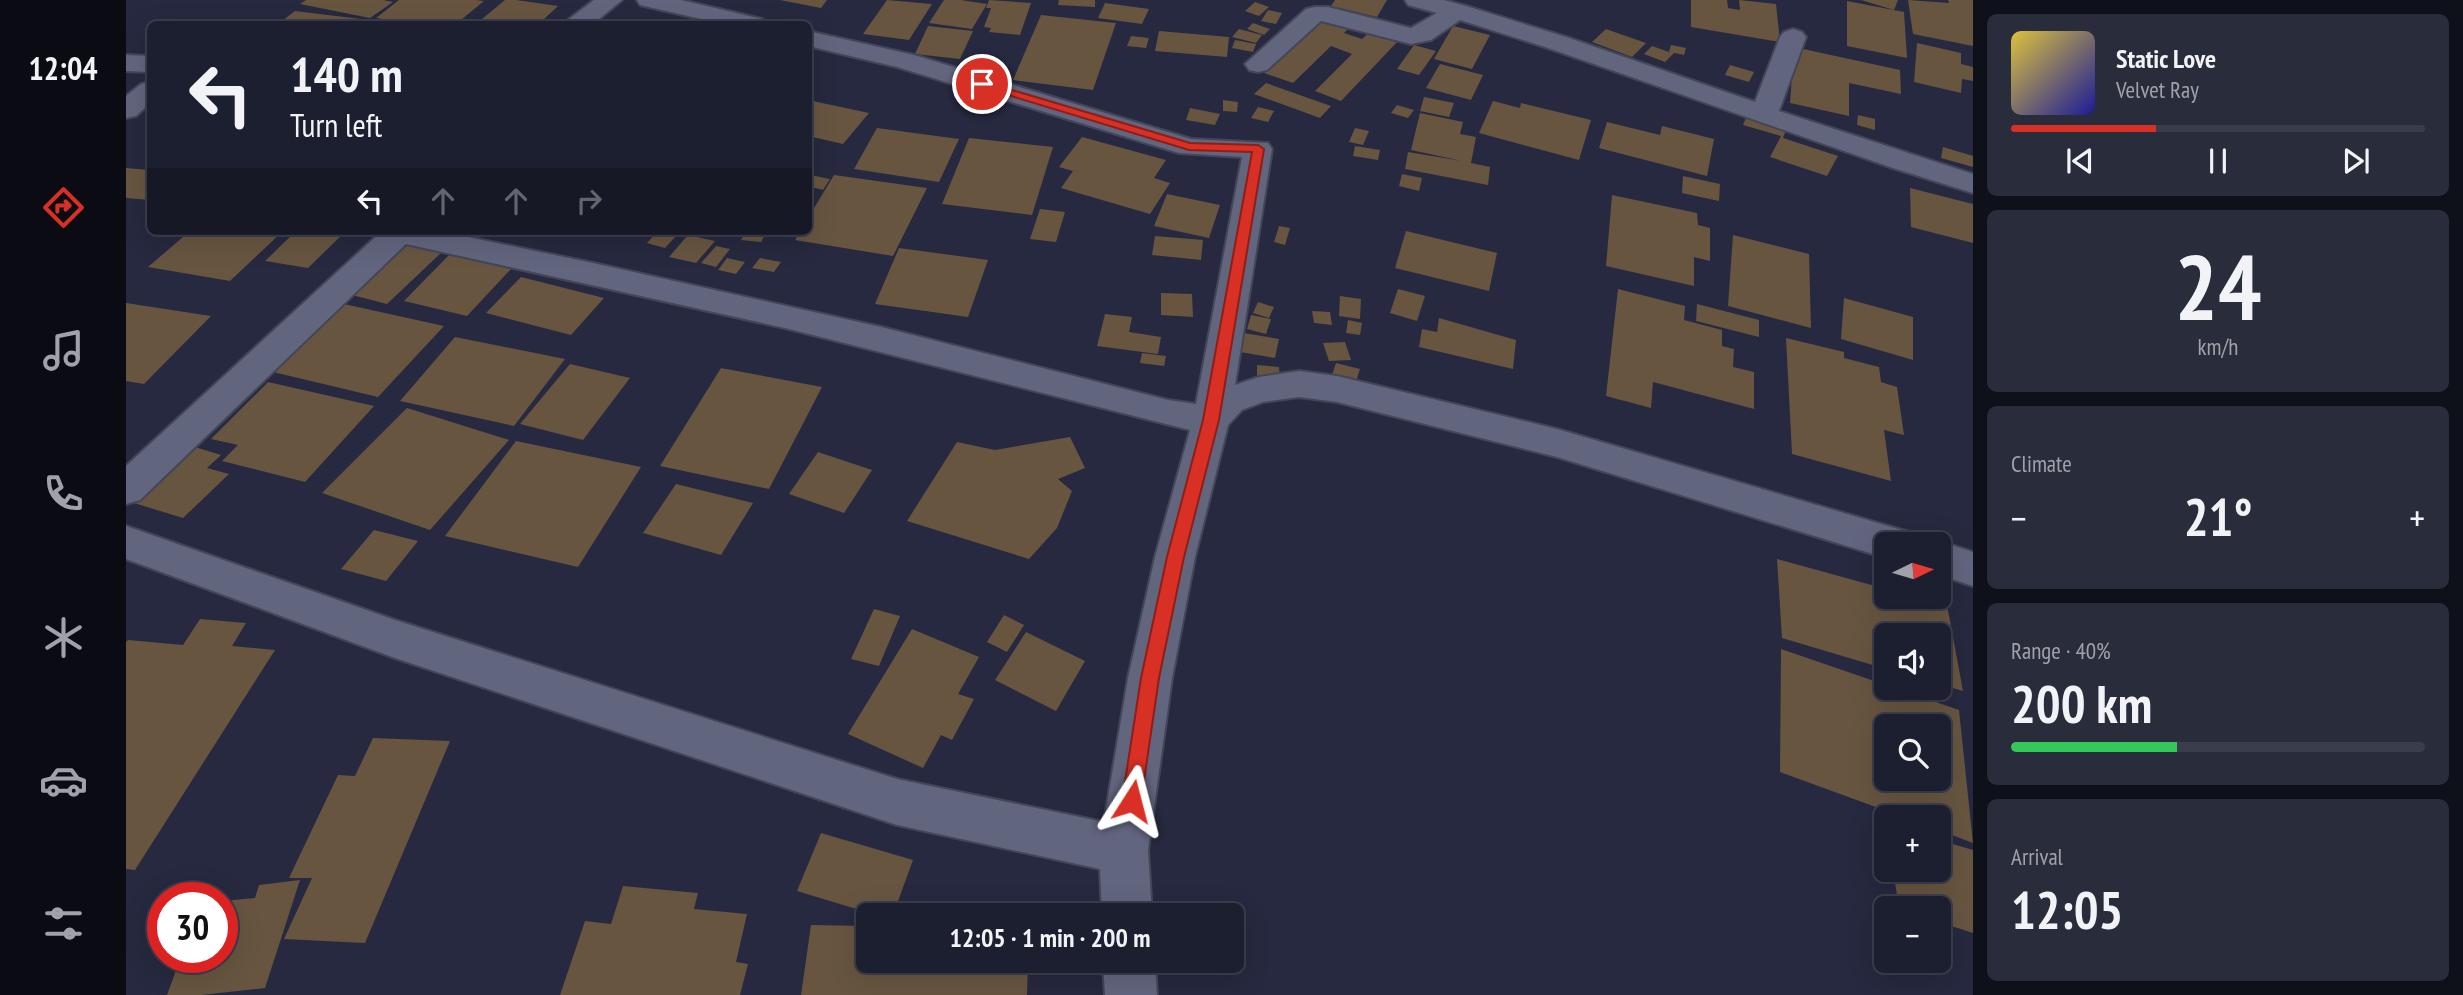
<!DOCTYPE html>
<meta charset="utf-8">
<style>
body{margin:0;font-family:"PT Sans Narrow",sans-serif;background:#292c3b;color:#f1f3f6;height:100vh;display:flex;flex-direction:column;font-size:26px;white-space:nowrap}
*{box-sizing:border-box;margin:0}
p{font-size:23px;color:#a0a2aa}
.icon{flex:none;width:38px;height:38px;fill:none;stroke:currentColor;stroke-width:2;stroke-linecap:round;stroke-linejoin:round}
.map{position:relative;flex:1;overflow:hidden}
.side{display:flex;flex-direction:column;gap:14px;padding:14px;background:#0f111a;width:490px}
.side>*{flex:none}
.top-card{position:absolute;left:21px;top:21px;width:665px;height:214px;border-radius:10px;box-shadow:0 7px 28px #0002,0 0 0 2px #3a3d4b;background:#1c1f2f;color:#f1f3f6;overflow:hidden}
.needle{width:46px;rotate:85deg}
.fabs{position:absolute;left:1748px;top:532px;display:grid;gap:14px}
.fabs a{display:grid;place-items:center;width:77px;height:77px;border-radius:10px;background:#1c1f2f;box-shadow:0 7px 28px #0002,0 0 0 2px #3a3d4b;font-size:35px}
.speed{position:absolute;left:21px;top:882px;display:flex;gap:14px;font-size:35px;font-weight:700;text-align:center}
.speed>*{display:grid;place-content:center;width:91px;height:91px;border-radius:50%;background:#1c1f2f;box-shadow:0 7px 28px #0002,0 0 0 2px #3a3d4b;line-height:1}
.speed .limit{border:10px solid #d22;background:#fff;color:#111}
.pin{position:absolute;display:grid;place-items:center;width:60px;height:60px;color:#fff;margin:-30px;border:4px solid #fff;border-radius:50%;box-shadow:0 2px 7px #0007}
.me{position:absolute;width:77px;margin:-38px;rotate:9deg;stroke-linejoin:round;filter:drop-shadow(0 0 5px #0008)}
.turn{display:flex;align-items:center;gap:24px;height:147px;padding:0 28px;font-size:32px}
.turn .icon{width:91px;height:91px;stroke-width:2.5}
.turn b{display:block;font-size:49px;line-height:60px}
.lanes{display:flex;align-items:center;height:66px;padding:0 28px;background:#0003;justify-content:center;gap:35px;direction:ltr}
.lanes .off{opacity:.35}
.big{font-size:52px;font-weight:600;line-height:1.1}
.side .widget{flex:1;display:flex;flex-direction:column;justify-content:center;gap:10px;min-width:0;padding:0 24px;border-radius:10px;background:#292c3b}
.side .dial{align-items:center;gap:0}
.dial b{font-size:91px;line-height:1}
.song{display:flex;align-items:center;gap:21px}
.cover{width:84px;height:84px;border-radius:10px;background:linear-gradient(135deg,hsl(50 70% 55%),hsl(240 70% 35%))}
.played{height:7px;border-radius:4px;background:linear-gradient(90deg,#d93025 35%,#3a3d4b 35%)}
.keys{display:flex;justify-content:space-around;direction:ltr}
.heat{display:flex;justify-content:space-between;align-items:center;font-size:38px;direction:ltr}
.charge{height:10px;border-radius:5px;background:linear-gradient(90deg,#34c759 40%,#3a3d4b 0)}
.trip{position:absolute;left:730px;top:903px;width:388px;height:70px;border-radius:10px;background:#1c1f2f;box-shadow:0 7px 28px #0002,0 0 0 2px #3a3d4b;font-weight:600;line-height:70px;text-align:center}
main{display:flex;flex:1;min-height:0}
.dock{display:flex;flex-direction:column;width:126px;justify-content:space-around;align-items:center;background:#0b0c13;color:#a0a2aa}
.dock .icon{width:49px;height:49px}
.dock .active{color:#d93025}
.dock b{font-size:32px;color:#f1f3f6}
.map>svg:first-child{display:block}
.building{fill:#675540;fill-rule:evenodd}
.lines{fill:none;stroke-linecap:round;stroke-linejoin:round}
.minor-casing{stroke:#434658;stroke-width:4}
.minor{fill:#62657e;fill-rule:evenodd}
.route{fill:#d93025;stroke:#8d1f18;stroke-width:2}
</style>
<main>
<nav class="dock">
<b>12:04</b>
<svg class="icon active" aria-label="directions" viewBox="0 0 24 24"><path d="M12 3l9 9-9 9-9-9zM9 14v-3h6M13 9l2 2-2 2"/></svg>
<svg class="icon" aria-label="music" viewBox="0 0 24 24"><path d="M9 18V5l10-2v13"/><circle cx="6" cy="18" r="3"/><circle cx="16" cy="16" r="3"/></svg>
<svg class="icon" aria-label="phone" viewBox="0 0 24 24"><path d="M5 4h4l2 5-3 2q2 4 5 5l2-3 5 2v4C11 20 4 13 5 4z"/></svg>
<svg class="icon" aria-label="climate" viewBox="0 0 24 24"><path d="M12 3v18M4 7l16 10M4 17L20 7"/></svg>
<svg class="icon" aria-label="car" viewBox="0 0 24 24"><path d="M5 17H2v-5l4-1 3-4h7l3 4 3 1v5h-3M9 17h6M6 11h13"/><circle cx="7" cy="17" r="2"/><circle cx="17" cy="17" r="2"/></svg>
<svg class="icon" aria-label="filters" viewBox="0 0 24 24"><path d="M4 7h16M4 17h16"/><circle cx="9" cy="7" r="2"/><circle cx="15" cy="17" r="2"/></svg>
</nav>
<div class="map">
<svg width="1847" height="995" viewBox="0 0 1847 995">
<rect width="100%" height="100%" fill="#26293f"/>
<g class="building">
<path d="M180 0H257L267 2 244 18 174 4Z"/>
<path d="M273 0H350L358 1 330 24H290L250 18Z"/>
<path d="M379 0H390L432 6 415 22 401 19 396 24H350Z"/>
<path d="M654 0H701L695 8Z"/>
<path d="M761 0 806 4 783 40 737 34Z"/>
<path d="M818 0H835L861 4 846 29 803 23Z"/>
<path d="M863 0 905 3 894 35 863 32 865 28 858 27 865 8H860Z"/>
<path d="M933 0H969V7L932 5Z"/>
<path d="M1209 0H1261L1251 17 1205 6Z"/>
<path d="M1565 0H1601L1602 8 1614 10 1613 0 1650 4 1654 42 1565 27Z"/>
<path d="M1735 0H1772L1768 10Z"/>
<path d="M1782 0 1823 3 1822 0H1847V46L1787 34Z"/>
<path d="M1721 1 1778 12 1781 58 1721 46Z"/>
<path d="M1129 2 1143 7 1133 16 1119 11Z"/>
<path d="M979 3 1023 9 1016 24 972 18Z"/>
<path d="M1142 10 1156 13 1150 24 1135 21Z"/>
<path d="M169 11 243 20 238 24H152Z"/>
<path d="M915 15 990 23 967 90 887 80Z"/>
<path d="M1198 16 1226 25 1218 33 1236 39 1246 30 1274 39 1215 101 1189 91 1226 54 1205 46 1167 83 1138 73Z"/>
<path d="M1127 23 1144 29 1138 35 1121 29Z"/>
<path d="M802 26 847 31 834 59 789 54Z"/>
<path d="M1327 26 1364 35 1346 69 1308 59Z"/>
<path d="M1113 29 1136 35 1130 43 1106 37Z"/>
<path d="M1480 29 1520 43 1506 57 1466 42Z"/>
<path d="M1033 31 1103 37 1101 57 1029 51Z"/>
<path d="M1005 36 1023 38 1020 48 1001 46Z"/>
<path d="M1109 40 1130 44 1127 52 1106 48Z"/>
<path d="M1791 43 1835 53V64L1847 67V81L1836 79 1835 93 1788 82Z"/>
<path d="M1288 45 1310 51 1293 75 1271 69Z"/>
<path d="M1545 45 1560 48 1558 55 1548 53 1539 62 1518 54 1526 46 1543 52Z"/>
<path d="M1668 47 1774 70 1775 94 1723 83V116L1664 103Z"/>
<path d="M1314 64 1357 75 1345 100 1300 88Z"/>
<path d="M1604 65 1628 72 1623 82 1599 75Z"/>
<path d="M1140 83 1205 106 1194 118 1128 94Z"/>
<path d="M1298 97 1328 103 1323 117 1294 111Z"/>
<path d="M682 100 743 113 717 144 682 136Z"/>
<path d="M1097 100 1112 102 1111 112 1097 111Z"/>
<path d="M1367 101 1394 108 1395 103 1465 120 1453 160 1353 133Z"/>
<path d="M1271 105 1288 110 1282 118 1265 113Z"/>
<path d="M1132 107 1148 111 1142 122 1125 118Z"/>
<path d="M1064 108 1094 114 1089 125 1060 120Z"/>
<path d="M1294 113 1337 122 1334 134 1350 137 1345 163 1364 167 1362 185 1279 169 1282 152 1336 161 1285 150Z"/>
<path d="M1732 115 1749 119V130L1731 125Z"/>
<path d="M1620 118 1660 130 1657 138 1712 156 1701 176 1644 157 1655 136 1617 125Z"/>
<path d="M1481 122 1534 135 1536 126 1588 139 1581 176 1473 148Z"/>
<path d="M751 128 833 139 813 182 728 169Z"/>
<path d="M1229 128 1243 131 1237 145 1223 142Z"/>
<path d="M956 137 1040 160 1028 178 1044 183 1024 214 935 188 947 171 933 167Z"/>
<path d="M843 138 927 147 906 215 816 204Z"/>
<path d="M1229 146 1254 150 1252 160 1227 156Z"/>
<path d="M1817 147 1847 156V167L1815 158Z"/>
<path d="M0 168 24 170V200L0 198Z"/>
<path d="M1276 174 1296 178 1293 191 1273 186Z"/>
<path d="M684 175 704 179 697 190 682 186Z"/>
<path d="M708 175 801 188 767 256 669 240 675 231H682V218Z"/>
<path d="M1557 176 1594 184 1593 201 1556 193Z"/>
<path d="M1784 188 1847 204V243L1785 227Z"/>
<path d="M1041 194 1094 205 1083 238 1028 226Z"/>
<path d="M1486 195 1571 213 1572 225 1584 228V261L1568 257V286L1480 266Z"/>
<path d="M914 209 939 212 930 242 904 239Z"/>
<path d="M1153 226 1164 228 1159 245 1148 242Z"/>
<path d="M64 231H157L104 281 22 267Z"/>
<path d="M170 231H220L182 268 139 261Z"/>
<path d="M532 231 550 236 539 248 521 243Z"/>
<path d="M620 231H641L635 242 615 240Z"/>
<path d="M1280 231 1371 253 1363 291 1269 268Z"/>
<path d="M562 235 589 241 570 263 543 257Z"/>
<path d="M1607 235 1683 254 1685 328 1602 306Z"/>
<path d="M1029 236 1077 240 1075 260 1026 255Z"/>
<path d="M282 243 316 252 261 304 226 295Z"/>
<path d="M590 246 604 249 590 267 575 263Z"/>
<path d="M773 248 862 260 842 317 749 304Z"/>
<path d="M323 255 385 269 341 316 278 301Z"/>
<path d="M601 258 619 262 610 274 592 270Z"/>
<path d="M634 258 655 262 648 272 626 268Z"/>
<path d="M395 277 478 298 445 335 360 313Z"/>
<path d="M1272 289 1299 296 1291 321 1264 313Z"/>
<path d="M1492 289 1559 306 1558 320 1596 330V346L1608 349 1607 367 1628 372V409L1527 382 1525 408 1480 396Z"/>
<path d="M1035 293 1066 294 1067 317 1035 315Z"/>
<path d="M1214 296 1235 299 1234 319 1213 316Z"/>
<path d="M1718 298 1787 317V360L1715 339Z"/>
<path d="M1132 302 1148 307 1143 318 1127 313Z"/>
<path d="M0 303 85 316 18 384 0 381Z"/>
<path d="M218 304 318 326 252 397 147 372Z"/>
<path d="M1571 304 1633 320V337L1570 321Z"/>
<path d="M1186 311 1204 312 1206 325 1188 323Z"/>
<path d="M979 314 1006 317 1003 332 1035 337 1032 354 971 346Z"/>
<path d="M1125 315 1145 319 1140 334 1121 329Z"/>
<path d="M1313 318 1390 340 1387 369 1293 347 1296 329 1311 332Z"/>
<path d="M1222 320 1236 323 1234 335 1220 333Z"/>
<path d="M1112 332 1153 339 1149 358 1108 351Z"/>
<path d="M329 337 439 359 388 426 274 401Z"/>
<path d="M1660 338 1718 352V358L1753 367 1755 382 1771 387 1778 435 1758 430 1765 481 1666 454Z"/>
<path d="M1219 342 1225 360 1203 361 1197 343Z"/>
<path d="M1016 353 1040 356 1038 366 1014 363Z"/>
<path d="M1210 363 1234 369 1229 385 1205 378Z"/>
<path d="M444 364 504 378 457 440 394 424Z"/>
<path d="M1131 365 1153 367 1154 380 1131 378Z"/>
<path d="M595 368 696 387 643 489 534 466Z"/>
<path d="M142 382 248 406 179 482 96 461 112 445 85 439Z"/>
<path d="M281 408 383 440 304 530 196 493Z"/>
<path d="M944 437 959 468 932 479 946 491 931 528 903 559 781 521 831 442 869 450Z"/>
<path d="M390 441 515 467 452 567 319 536Z"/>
<path d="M69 447 95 455 81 468 103 474 57 518 8 503Z"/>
<path d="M692 452 746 470 718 513 663 494Z"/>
<path d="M550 484 627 503 595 555 517 533Z"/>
<path d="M248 530 292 541 260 581 215 569Z"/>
<path d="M1651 559 1760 589V597H1790L1821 605 1837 691 1813 684V635H1760V669L1656 638Z"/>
<path d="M748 609 774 616 753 666 725 659Z"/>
<path d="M878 615 898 625 881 652 861 642Z"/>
<path d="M74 619 120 623 106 646 149 650 9 870 0 869V642L2 640 57 645Z"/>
<path d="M786 629 853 657 832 694 848 699 826 740 815 735 797 768 722 734Z"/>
<path d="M900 632 959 661 930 711 869 680Z"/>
<path d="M1655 649 1760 685V688H1769L1833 710 1847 843 1813 830V817H1777L1654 772ZM1760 726H1813V779H1760Z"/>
<path d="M247 738 324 741 239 943 158 939 186 878H163L212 775 229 776Z"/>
<path d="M695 833 787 860 767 915H750L671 891Z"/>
<path d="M1813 840 1847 850V933L1813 922V908H1773L1767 870H1813Z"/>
<path d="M174 880 139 988 75 995H41L55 957H96V901L129 898 133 885Z"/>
<path d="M497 886 572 893 568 909 621 914 610 962 622 964 614 995H434L459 921 485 924Z"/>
<path d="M685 925 742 926V961H902L901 995H675Z"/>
</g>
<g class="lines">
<g class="minor-casing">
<g id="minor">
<path d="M468 0H496L467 24H440L443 19Z"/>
<path d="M511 0H555L636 19 639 24H597L514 5Z"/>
<path d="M1279 0H1318L1340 6 1440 37 1629 102 1654 37 1658 32 1667 29 1676 32 1680 37 1653 111 1847 174V193L1767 168 1422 48 1334 20 1305 40 1285 44 1195 21 1141 70 1132 72 1123 70 1119 64 1180 9 1189 7H1202L1285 28 1311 13 1282 5Z"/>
<path d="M682 31 788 55 1065 139 1142 143 1146 149 1109 385 1133 377 1173 371 1211 376 1431 429 1769 528 1783 532 1789 544H1760V558L1431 457 1211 402 1173 397 1137 402 1116 410 1102 425 1069 557 1046 678 1022 850 1026 915H976L974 869 771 825 269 658 0 559V526L269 620 771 779 978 822 1002 678 1029 557 1064 430 659 328 280 244 14 500 0 504V466L256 231H313L467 263 755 327 1042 400 1070 404 1116 157 1053 153 771 67 682 46Z"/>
<path d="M0 55 24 56V72L0 71Z"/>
<path d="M24 82V103L10 116 0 118V96L15 84Z"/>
<path d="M1813 541 1847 552V586L1813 575V544H1804Z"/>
<path d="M977 961H1029L1031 995H979Z"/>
</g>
</g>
<use href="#minor" class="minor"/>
</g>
<path class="route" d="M856 81 1064 143 1132 145 1138 149 1093 420 1058 557 1033 678 1015 801 1013 808 1006 810 999 808 996 801 1015 678 1041 557 1077 420 1126 152 1063 150 852 86V82Z"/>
</svg>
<div class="fabs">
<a><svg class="needle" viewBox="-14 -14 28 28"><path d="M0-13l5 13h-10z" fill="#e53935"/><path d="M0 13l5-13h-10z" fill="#a0a2aa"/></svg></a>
<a><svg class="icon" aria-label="sound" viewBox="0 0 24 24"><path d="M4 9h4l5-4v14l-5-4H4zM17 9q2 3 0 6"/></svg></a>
<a><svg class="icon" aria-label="search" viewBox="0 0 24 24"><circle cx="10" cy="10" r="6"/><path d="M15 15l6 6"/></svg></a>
<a>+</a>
<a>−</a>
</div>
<div class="speed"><div class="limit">30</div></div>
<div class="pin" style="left:856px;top:84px;background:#d93025"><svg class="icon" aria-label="arrive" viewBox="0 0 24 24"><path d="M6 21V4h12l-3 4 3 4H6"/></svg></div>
<svg class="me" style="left:1006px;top:801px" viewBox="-20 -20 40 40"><path d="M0-17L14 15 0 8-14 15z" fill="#d93025" stroke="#fff" stroke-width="4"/></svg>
<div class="trip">12:05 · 1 min · 200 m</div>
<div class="top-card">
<div class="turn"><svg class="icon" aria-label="left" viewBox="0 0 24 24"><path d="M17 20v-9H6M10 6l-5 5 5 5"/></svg><div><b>140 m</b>Turn left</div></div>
<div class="lanes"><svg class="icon" aria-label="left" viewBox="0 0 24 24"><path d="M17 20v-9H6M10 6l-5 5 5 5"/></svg><svg class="icon off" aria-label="ahead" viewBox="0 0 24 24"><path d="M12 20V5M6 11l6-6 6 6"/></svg><svg class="icon off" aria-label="ahead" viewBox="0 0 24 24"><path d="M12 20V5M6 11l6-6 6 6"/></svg><svg class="icon off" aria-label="right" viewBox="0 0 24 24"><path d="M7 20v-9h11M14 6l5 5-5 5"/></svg></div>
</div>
</div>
<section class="side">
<div class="widget">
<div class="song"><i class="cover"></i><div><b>Static Love</b><p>Velvet Ray</p></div></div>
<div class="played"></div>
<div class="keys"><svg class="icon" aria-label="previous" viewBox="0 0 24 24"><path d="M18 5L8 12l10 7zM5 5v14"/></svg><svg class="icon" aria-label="pause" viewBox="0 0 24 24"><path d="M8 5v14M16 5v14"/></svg><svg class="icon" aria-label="next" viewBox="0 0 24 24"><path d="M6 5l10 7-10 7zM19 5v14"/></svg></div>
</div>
<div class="widget dial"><b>24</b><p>km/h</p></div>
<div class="widget"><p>Climate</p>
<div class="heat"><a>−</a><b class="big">21°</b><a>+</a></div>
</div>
<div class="widget"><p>Range · 40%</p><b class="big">200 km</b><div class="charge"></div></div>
<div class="widget"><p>Arrival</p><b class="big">12:05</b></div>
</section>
</main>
